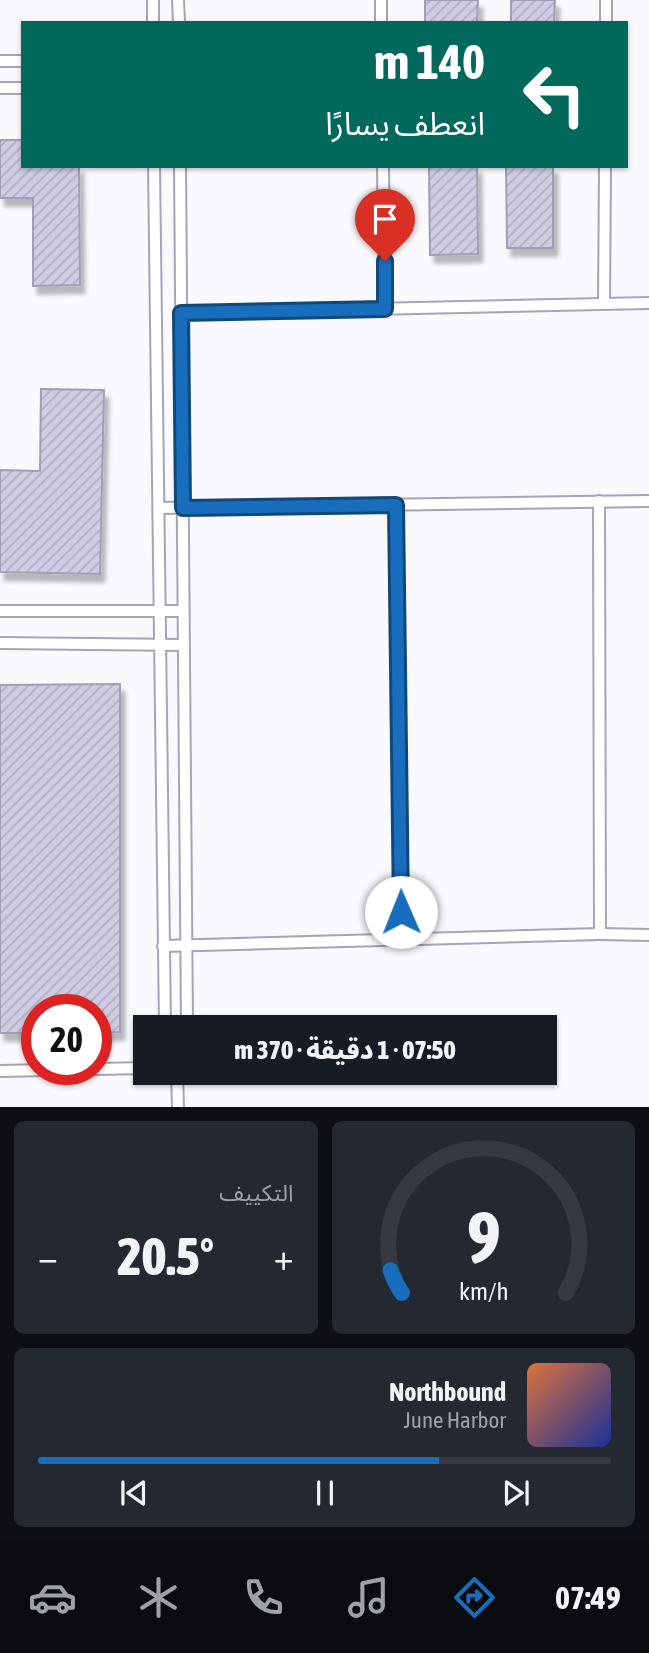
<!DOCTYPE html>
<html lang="ar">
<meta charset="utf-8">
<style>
body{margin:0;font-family:"Asap Condensed","Noto Sans Arabic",sans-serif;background:#242831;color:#f1f3f6;direction:rtl;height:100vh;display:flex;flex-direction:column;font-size:26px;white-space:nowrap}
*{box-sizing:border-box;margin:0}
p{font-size:23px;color:#9ea1a6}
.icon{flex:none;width:38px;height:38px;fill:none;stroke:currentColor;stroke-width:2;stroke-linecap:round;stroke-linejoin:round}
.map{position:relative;height:1107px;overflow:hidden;direction:ltr}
.panel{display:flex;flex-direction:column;gap:14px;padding:14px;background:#0d0f14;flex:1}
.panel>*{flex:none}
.banner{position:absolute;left:21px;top:21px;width:607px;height:147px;border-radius:0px;box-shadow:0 2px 5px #0004;direction:rtl;background:#00695c;color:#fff;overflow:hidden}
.speed{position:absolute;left:21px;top:994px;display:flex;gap:14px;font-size:35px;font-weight:700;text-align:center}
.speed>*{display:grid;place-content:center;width:91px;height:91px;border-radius:50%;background:#171b24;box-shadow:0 2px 5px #0004;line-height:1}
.speed .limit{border:10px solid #d22;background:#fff;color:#111}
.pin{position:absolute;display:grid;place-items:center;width:60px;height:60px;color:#fff;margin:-72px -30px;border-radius:50% 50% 50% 0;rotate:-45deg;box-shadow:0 0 7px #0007}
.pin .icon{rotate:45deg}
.me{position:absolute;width:77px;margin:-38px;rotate:359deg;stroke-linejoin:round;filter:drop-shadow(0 0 5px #0008)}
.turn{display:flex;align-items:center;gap:24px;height:147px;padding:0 28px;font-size:32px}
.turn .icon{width:91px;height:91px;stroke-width:2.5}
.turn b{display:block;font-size:49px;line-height:60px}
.big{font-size:52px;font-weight:800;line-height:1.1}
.panel .card{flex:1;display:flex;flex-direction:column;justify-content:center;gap:10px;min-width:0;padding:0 24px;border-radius:10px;background:#242831}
.panel .dial{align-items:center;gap:0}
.dial svg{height:182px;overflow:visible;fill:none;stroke:#363941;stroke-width:7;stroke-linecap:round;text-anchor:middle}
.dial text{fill:#f1f3f6;stroke:none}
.song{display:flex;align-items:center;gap:21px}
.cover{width:84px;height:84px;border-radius:10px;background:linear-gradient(135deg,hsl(20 70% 55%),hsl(230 70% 35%))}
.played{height:7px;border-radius:4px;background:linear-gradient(90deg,#186ebc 70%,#363941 70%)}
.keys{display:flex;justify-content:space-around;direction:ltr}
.heat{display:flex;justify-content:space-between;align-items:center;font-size:38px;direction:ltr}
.panel .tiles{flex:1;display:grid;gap:14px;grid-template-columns:1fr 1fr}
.card:last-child{grid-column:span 2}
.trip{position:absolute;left:133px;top:1015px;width:424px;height:70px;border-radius:0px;background:#171b24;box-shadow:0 2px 5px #0004;font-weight:800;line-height:70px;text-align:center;direction:rtl}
.menu{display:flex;height:112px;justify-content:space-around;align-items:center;background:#090b0e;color:#9ea1a6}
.menu .icon{width:49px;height:49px}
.menu .on{color:#186ebc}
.menu b{font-size:32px;color:#f1f3f6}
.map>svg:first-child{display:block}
.building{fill:url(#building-hatch);stroke:#a19eb5;stroke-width:2;filter:url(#shadow)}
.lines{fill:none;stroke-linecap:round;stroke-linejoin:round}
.lane-casing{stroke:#a6a3ba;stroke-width:14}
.lane{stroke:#fff;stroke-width:10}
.route-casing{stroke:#10487a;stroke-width:18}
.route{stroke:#186ebc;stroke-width:12}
</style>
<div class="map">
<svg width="649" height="1107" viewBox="0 0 649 1107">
<defs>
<pattern id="building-hatch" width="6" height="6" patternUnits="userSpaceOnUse" patternTransform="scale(1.75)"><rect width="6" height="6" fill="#cfcce4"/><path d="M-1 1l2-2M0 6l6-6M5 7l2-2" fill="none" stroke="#b1afc3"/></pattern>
<filter id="shadow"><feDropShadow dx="4.5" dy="8" stdDeviation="2" flood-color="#0004"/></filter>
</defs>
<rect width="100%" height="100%" fill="#f9f9fe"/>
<g class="building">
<path d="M425 0H478L477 23H425Z"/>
<path d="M511 0H555L554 23H511Z"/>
<path d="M0 140H23V166H79L80 285 33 286V198H0Z"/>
<path d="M429 166H477L478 254 430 255Z"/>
<path d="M506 166H553V248H507Z"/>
<path d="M41 389 104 390 100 574 0 572V470L40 471Z"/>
<path d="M120 684V1032L96 1033V1010H37V1033H0V685Z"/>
</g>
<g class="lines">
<g class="lane-casing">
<g id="lane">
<path d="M153 0V23"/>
<path d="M178 0 179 23"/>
<path d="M381 0V23"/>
<path d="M606 23V0"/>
<path d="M0 61H23"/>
<path d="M0 88H23"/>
<path d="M154 166 165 1027"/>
<path d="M180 166 187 1027"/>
<path d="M383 166 385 309"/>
<path d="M604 304 605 166"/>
<path d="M181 313 649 303"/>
<path d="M396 505 402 939"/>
<path d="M159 508 649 501"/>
<path d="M0 611H183"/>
<path d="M0 643 183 645"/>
<path d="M600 934 649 935"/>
<path d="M163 946 600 934 599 501"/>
<path d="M0 1071 145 1068"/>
<path d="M177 1073 178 1107"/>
</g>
</g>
<use href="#lane" class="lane"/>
</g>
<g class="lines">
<g class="route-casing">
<path id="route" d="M385 261V309L181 313 183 508 396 505 401 912"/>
</g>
<use href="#route" class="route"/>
</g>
</svg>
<div class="speed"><div class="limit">20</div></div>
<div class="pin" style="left:385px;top:261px;background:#d93025"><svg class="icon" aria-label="arrive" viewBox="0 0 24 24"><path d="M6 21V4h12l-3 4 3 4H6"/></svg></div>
<svg class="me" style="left:401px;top:912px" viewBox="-20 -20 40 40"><circle r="19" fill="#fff"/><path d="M0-13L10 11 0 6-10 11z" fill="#186ebc"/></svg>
<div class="trip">07:50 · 1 دقيقة · 370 m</div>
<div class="banner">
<div class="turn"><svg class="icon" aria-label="left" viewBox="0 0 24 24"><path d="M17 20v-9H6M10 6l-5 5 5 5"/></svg><div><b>140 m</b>انعطف يسارًا</div></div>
</div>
</div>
<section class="panel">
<div class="tiles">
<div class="card dial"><svg viewBox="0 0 100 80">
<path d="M14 69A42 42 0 1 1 86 69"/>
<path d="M14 69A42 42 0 0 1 9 59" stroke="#186ebc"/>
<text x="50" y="56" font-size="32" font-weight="700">9</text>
<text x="50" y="72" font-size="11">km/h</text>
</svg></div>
<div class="card"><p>التكييف</p>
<div class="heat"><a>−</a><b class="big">20.5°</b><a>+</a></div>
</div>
<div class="card">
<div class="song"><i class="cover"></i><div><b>Northbound</b><p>June Harbor</p></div></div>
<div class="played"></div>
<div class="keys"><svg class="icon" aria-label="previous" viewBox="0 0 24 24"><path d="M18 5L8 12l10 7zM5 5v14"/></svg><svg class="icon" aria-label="pause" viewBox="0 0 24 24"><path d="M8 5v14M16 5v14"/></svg><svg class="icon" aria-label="next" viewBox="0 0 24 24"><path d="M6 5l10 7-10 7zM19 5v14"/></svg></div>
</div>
</div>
</section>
<nav class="menu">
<b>07:49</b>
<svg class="icon on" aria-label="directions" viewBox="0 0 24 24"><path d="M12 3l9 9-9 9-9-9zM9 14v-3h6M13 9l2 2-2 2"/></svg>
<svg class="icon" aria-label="music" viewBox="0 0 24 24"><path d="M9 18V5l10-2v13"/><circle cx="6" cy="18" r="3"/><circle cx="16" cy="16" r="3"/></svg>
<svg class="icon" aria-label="phone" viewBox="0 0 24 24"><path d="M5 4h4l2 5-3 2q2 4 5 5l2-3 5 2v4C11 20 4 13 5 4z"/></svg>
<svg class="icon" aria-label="climate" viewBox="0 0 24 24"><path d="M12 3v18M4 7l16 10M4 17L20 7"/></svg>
<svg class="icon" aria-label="car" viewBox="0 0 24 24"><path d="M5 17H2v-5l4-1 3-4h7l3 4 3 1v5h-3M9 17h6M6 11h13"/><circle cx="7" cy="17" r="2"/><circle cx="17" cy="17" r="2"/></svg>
</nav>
